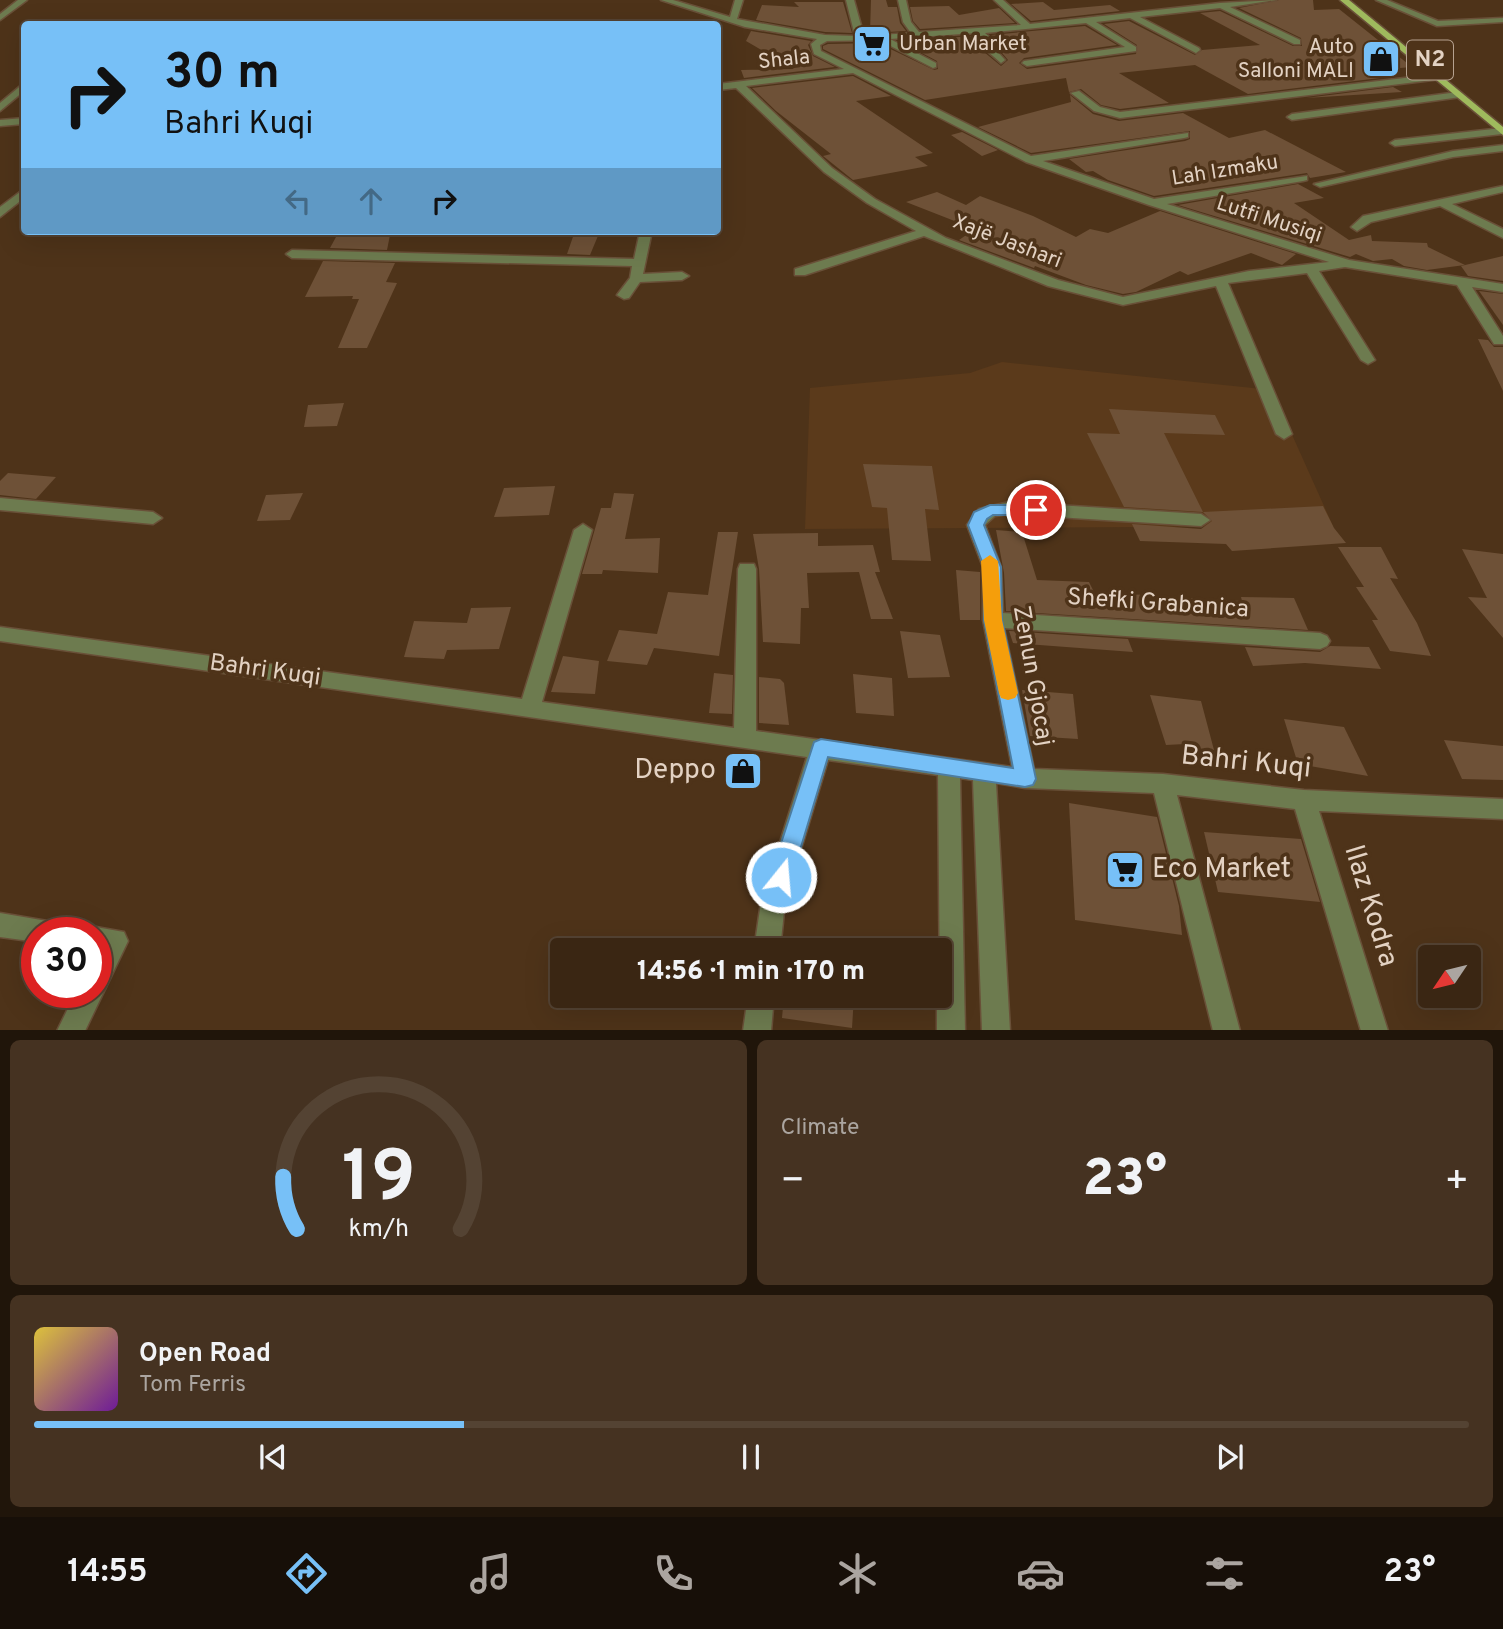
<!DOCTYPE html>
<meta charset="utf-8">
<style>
body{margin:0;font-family:Overpass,sans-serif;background:#453221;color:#f1f3f6;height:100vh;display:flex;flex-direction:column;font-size:26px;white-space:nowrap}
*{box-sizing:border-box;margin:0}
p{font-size:23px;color:#aba5a0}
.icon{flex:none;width:38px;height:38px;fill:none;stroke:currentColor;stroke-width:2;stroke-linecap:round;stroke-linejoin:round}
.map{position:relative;height:1030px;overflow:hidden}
.sheet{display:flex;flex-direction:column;gap:10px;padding:10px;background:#20150a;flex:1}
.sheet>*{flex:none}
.top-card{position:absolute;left:21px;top:21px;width:700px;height:214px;border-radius:7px;box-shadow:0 7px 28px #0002,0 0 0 2px #544333;background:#77c0f7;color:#111;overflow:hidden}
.needle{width:46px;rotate:235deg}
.fabs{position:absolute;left:1418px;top:945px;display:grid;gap:14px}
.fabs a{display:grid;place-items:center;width:63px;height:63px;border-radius:7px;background:#3a2613;box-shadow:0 7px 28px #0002,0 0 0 2px #544333;font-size:35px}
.speed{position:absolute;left:21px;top:917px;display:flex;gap:14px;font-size:35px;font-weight:700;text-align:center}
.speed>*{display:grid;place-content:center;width:91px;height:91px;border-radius:50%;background:#3a2613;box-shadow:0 7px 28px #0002,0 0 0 2px #544333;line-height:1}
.speed .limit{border:10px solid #d22;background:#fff;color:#111}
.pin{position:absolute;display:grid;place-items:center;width:60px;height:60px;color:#fff;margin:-30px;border:4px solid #fff;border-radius:50%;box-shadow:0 2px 7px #0007}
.me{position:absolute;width:77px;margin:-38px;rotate:17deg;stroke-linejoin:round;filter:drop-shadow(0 0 5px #0008)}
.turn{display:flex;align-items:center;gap:24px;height:147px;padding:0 28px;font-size:32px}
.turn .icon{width:91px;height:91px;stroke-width:2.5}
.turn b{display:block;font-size:49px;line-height:60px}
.lanes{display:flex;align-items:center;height:66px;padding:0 28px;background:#0003;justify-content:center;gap:35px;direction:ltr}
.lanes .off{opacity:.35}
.big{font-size:52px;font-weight:800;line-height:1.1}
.sheet .tile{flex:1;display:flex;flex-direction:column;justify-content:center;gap:10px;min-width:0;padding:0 24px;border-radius:10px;background:#453221}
.sheet .dial{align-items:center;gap:0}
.dial svg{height:182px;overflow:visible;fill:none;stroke:#544333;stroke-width:7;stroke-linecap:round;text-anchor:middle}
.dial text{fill:#f1f3f6;stroke:none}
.song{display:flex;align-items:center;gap:21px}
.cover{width:84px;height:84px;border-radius:10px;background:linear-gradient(135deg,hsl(50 70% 55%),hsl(280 70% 35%))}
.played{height:7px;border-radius:4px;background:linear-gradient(90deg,#77c0f7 30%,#544333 30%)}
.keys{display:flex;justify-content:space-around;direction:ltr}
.heat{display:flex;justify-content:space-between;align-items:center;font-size:38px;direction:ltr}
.sheet .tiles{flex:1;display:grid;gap:10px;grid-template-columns:1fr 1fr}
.tile:last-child{grid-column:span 2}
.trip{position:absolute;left:550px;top:938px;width:402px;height:70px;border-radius:7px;background:#3a2613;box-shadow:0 7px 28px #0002,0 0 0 2px #544333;font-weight:800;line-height:70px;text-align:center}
.menu{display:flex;height:112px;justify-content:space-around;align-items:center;background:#170f08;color:#aba5a0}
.menu .icon{width:49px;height:49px}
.menu .current{color:#77c0f7}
.menu b{font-size:32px;color:#f1f3f6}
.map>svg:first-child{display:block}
.built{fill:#5b3a1b}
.building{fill:#6e5137}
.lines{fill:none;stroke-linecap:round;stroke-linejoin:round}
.minor-casing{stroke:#695038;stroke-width:3}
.major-casing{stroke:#695038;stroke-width:3}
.minor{fill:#6d7b4f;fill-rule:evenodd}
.major{fill:#9fba5d;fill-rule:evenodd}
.route{fill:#77c0f7;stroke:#4d7da1;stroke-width:2}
.slow{fill:#f59e0b}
.labels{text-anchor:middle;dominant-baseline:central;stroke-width:7;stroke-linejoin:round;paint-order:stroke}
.far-poi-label{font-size:21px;fill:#e3d2c3;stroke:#4e3319;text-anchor:start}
.far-street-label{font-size:21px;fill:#e3d2c3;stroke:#4e3319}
.shield{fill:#4e3319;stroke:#b6a290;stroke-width:2}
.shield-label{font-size:23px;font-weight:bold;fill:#e3d2c3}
.street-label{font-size:24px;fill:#e3d2c3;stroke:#4e3319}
.near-street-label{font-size:28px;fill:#e3d2c3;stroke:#4e3319}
.near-poi-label{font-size:28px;fill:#e3d2c3;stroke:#4e3319;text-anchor:end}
</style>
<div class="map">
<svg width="1503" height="1031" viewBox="0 0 1503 1031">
<rect width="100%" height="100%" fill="#4e3319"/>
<path class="built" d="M1002 362 1272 390 1333 526 805 529 810 388 970 373Z"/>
<g class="building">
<path d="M871 0H886L888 7H897L900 23 906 31 870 33Z"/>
<path d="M1279 0H1313L1314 10 1339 9 1412 67 1376 70 1388 77 1248 94 1195 65 1119 73 1169 103 1120 109 1101 105 1081 89 1069 92 1066 78 925 100 823 49V46L828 44 878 43 934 70 938 69 937 61 899 41 975 36 985 46 984 52 1001 66 1008 60 997 47 998 41 991 35 1085 26 1117 45 1024 58 1019 63 1027 69 1136 54 1137 45 1104 24 1129 21 1195 55 1202 50 1260 45 1200 13 1220 11 1293 46H1302L1301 38 1239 8Z"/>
<path d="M794 2H843L852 33 825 32 756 20 762 5 799 7Z"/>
<path d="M1043 2 1054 10 1110 5 1120 11 1031 21 1011 4Z"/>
<path d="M949 6 959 15 999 8 1015 23 920 29 913 21 910 7Z"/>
<path d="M751 31 811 41 808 45 813 56 835 67 744 78 741 70 794 69 746 41Z"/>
<path d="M853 76 891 96 856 101 933 153 915 157 928 166 853 180 823 156 831 154 776 111 752 88Z"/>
<path d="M1393 87 1402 92 1306 98Z"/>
<path d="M1070 95 1093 114 1119 121 1183 113 1229 138 1265 130 1346 172 1310 178 1307 173 1154 196 1108 180 1093 171 1086 172 1069 159 1185 141 1190 139V131L1031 153 978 127 1071 102Z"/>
<path d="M962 132 998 150 982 156 951 135Z"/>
<path d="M1298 184 1324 198 1294 203 1349 240 1371 235 1372 241 1427 243 1428 247 1465 265 1427 270 1404 266 1392 259 1373 261 1356 254 1350 257 1178 205Z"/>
<path d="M937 192 966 205 980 196 1033 216 1076 237 1090 229 1108 233 1160 211 1296 254 1282 265 1251 253 1188 275 1180 271 1136 292 1123 294 1086 285 1035 266 1034 268 959 240 975 229 906 202Z"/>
<path d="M575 231H600L590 255 567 254Z"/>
<path d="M390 235 387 250 330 248 336 237Z"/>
<path d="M1503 256V281L1468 276 1461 266Z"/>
<path d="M323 261 395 263 386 282 397 283 367 348H338L359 299H352L353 296 305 297Z"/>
<path d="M1479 291 1503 294V325Z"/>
<path d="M1478 339 1488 340 1494 347H1503V391Z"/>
<path d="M344 403 337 426 304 427 308 405Z"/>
<path d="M1109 409 1215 415 1225 435 1164 433 1203 512 1124 507 1087 433 1120 434Z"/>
<path d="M863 464 932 466 939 510 925 509 931 561 892 560 887 508 872 507Z"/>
<path d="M8 473 56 477 36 499 0 495V481Z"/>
<path d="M555 486 549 515 494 517 504 488Z"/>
<path d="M303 493 290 520 257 521 266 495Z"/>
<path d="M614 493 634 494 625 539 660 538 658 573 603 570 602 574H582L601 508H611Z"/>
<path d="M1323 506 1334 528 1346 543 1232 551 1226 544 1140 541 1132 524 1201 529 1212 521 1203 512Z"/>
<path d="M996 530 1022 532 1037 580 1089 582 1095 594 1163 595V597L1242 601 1241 597 1294 598 1308 630 1006 611 1004 573Z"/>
<path d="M718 532H738L719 656 654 648 647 665 607 661 619 630 657 634 668 592 708 595Z"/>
<path d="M818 533V546L873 545 880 572H875L893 619H871L859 572 807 573 809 608H801L800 644 763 642 759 569 753 534Z"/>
<path d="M1338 547H1381L1398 579 1390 578 1417 623 1431 656 1390 651 1372 620H1378L1356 587H1364Z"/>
<path d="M1462 549 1503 554V638L1468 597 1487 598Z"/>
<path d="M956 570 980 572V620H960Z"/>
<path d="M511 607 499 649 447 650 444 659 404 657 414 621 467 623 471 608Z"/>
<path d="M900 631 940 635 950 677 908 678Z"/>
<path d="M1009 631 1128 639 1133 652 1013 643Z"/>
<path d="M1330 646 1369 647 1381 669 1305 663 1253 666 1245 647 1320 652Z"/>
<path d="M563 656 599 661 595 694 551 692Z"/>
<path d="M714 673 733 675 732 714 709 713Z"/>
<path d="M853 674 892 678 894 716 856 713Z"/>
<path d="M759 677 780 679 784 683 789 725 759 723Z"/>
<path d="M1022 690 1073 694 1078 739 1030 736Z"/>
<path d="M1150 695 1201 701 1214 750 1185 747V744L1166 745Z"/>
<path d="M1284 719 1344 727 1368 776 1298 764Z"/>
<path d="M1444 740 1503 746V780L1462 779Z"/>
<path d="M1069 803 1157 817 1179 906 1182 935 1075 920Z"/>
<path d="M1204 832 1301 839 1320 902 1218 892Z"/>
<path d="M784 996H854L852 1028 782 1018Z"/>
</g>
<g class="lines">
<g class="minor-casing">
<g id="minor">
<path d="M18 0H27L0 20V14Z"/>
<path d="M661 0H673L730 17 735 0H743L737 19 825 35 855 36 846 0H854L864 36 911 33 903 22 898 0H906L911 22 919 32 1021 25 994 0H1003L1030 24 1220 3 1276 0 1230 7 1300 40V44H1294L1220 8 1140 17 1199 48 1200 50 1196 53 1130 18 1096 22 1136 47V51L1027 66 1022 63 1024 61 1125 47 1086 23 985 33 996 43 994 48 1005 60 1001 63 986 50 988 45 976 33 890 39 936 63V67L933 68 879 40 827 41 820 45 821 51 1031 156 1188 133V137L1184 138 1043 161 1154 199 1307 176V180L1303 181 1167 204 1349 260 1503 284V292L1472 287 1503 336V344H1494L1457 285 1345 267 1319 271 1375 360 1368 364 1361 360 1307 273 1228 283 1292 434 1284 439 1276 434 1216 286 1123 305 1048 286 924 236 805 275H795V269L916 231 867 203 824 172 736 88 718 90V84L844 69 814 54 811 44 817 39 745 27ZM853 73 1026 162 1149 205 1329 262 1249 271 1123 297 1058 280 946 238 875 199 832 168 746 86Z"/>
<path d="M1376 0H1387L1438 21 1503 18V22L1437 26Z"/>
<path d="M1438 74 1443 77 1441 79 1120 118 1094 111 1071 93 1079 91 1100 107 1120 112Z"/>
<path d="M24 83V91L0 111V103Z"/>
<path d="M1458 92 1463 95 1461 97 1292 120 1287 117 1292 114Z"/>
<path d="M24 118V124L0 126V120Z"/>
<path d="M1502 128V134L1395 146 1390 143 1395 140Z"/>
<path d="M1503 145V151L1453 157 1320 187 1314 184 1453 151Z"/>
<path d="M1503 186V192L1452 204 1503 229V238L1440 206 1371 222 1357 231 1351 227 1363 216Z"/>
<path d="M24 189V198L0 217V207Z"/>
<path d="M640 231H652L643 274 682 272 689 276 682 280 640 282 629 298 624 299 617 295 630 278 632 266 292 258 286 254 292 250 634 259Z"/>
<path d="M0 498 153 512 162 518 153 524 0 510Z"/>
<path d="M1009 502 1201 514 1210 520 1201 526 1009 514 995 516 985 525 1001 567 1003 613 1320 633 1327 636 1330 641 1327 646 1320 649 1004 628 1034 769 1163 774 1304 790 1503 799V819L1319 811 1388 1031H1361L1295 809 1177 795 1240 1031H1213L1154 793 1025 788 996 783 1010 1031H982L973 780 960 778 965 1031H937V996H940L938 775 828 760 785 902 780 950H754L761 902 807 757 0 641V627L522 699 574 530 583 524 592 530 542 702 734 728 738 569 740 564H754L756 569V731L1012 767 983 620V567L967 525 979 509Z"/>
<path d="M0 913 65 924 69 933H37V942L0 937Z"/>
<path d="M96 927 124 932 128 941 85 1031H57L76 992H96V933H86Z"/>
<path d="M748 996H774L771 1031H743Z"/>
</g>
</g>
<g class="major-casing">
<path id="major" d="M1340 0H1349L1503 127V135Z"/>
</g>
<use href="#minor" class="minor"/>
<use href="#major" class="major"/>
</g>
<path class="route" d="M990 505H1036L1044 510 1036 515H993L987 519 984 525 1001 567 1002 620 1036 779 1033 785 1025 787 828 757 792 877 789 884 781 887 773 884 770 877 814 742 821 739 1013 768 984 620V567L968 525 974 512Z"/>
<path class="slow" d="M990 555 998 561 1002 620 1018 693 1015 698 1008 700 1001 698 999 693 984 620 981 561Z"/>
<defs>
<g id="supermarket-square" transform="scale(2.0125)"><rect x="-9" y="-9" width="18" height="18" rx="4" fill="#77c0f7" stroke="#4e3319"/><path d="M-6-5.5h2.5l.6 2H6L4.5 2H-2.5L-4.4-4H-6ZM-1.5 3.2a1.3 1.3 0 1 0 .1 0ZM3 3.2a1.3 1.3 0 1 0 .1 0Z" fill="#111"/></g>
<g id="shop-square" transform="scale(2.0125)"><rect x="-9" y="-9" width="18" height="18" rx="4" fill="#77c0f7" stroke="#4e3319"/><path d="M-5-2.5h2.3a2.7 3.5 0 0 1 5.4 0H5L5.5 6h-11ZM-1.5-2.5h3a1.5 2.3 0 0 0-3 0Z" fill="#111"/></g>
</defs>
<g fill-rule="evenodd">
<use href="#supermarket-square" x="872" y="44"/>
<use href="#shop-square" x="1381" y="59"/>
<use href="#shop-square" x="743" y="771"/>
<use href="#supermarket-square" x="1125" y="870"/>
</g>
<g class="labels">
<g class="far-poi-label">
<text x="899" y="44">Urban Market</text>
<text x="1354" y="47" text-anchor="end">Auto<tspan x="1354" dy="24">Salloni MALI</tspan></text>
</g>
<g class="far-street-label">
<text transform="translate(784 60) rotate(-6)">Shala</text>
<text transform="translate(1225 171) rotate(-9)">Lah Izmaku</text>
<text transform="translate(1269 220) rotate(18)">Lutfi Musiqi</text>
<text transform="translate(1007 242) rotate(21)">Xajë Jashari</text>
</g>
<rect class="shield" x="1407" y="40.5" width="46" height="39" rx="5"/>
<g class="shield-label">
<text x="1430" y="60">N2</text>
</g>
<g class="street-label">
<text transform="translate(1158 604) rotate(4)">Shefki Grabanica</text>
<text transform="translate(265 671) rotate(8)">Bahri Kuqi</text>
<text transform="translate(1032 676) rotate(80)">Zenun Gjocaj</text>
</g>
<g class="near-street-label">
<text transform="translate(1246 763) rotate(6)">Bahri Kuqi</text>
<text transform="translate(1370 906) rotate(73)">Ilaz Kodra</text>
</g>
<g class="near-poi-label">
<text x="716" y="771">Deppo</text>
<text x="1152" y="870" text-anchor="start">Eco Market</text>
</g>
</g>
</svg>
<div class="fabs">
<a><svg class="needle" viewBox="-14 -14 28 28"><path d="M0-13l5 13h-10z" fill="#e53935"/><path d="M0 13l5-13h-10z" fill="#aba5a0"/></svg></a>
</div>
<div class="speed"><div class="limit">30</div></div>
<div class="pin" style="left:1036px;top:510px;background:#d93025"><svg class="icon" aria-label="arrive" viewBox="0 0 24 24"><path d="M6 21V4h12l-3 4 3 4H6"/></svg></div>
<svg class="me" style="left:781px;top:877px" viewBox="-20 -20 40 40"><circle r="17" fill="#77c0f7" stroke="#fff" stroke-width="3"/><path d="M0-11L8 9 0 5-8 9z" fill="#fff"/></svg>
<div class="trip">14:56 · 1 min · 170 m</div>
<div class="top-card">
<div class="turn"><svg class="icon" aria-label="right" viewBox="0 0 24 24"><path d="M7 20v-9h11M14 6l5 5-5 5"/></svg><div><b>30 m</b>Bahri Kuqi</div></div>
<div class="lanes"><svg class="icon off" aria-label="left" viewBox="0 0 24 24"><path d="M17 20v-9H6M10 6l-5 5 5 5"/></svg><svg class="icon off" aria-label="ahead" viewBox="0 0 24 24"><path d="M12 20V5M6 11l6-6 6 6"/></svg><svg class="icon" aria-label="right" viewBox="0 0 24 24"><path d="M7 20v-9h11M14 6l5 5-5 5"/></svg></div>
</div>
</div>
<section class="sheet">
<div class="tiles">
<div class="tile dial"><svg viewBox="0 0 100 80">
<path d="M14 69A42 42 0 1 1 86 69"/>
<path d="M14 69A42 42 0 0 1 8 46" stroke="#77c0f7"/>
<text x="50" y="56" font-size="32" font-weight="700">19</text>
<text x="50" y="72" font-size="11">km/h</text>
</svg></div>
<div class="tile"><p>Climate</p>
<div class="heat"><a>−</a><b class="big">23°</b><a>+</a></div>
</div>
<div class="tile">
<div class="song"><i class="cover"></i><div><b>Open Road</b><p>Tom Ferris</p></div></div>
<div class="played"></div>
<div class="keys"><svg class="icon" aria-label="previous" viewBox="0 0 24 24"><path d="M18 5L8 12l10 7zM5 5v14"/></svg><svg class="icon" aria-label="pause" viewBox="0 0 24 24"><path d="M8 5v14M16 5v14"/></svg><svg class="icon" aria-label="next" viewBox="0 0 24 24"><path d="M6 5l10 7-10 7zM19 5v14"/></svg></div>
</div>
</div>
</section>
<nav class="menu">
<b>14:55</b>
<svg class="icon current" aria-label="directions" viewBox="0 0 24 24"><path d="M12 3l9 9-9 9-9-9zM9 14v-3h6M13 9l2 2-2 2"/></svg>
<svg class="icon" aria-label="music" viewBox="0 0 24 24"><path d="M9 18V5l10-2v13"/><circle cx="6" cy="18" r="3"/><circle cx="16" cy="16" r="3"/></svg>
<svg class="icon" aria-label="phone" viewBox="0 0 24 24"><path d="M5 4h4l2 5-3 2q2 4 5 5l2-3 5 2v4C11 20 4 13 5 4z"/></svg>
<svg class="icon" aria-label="climate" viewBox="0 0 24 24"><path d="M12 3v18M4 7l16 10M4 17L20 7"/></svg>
<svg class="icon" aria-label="car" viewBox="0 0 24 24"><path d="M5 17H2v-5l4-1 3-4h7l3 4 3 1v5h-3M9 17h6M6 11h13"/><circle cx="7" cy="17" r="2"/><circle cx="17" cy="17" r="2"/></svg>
<svg class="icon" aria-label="filters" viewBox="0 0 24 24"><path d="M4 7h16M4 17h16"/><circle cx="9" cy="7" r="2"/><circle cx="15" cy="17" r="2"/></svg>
<b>23°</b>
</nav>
